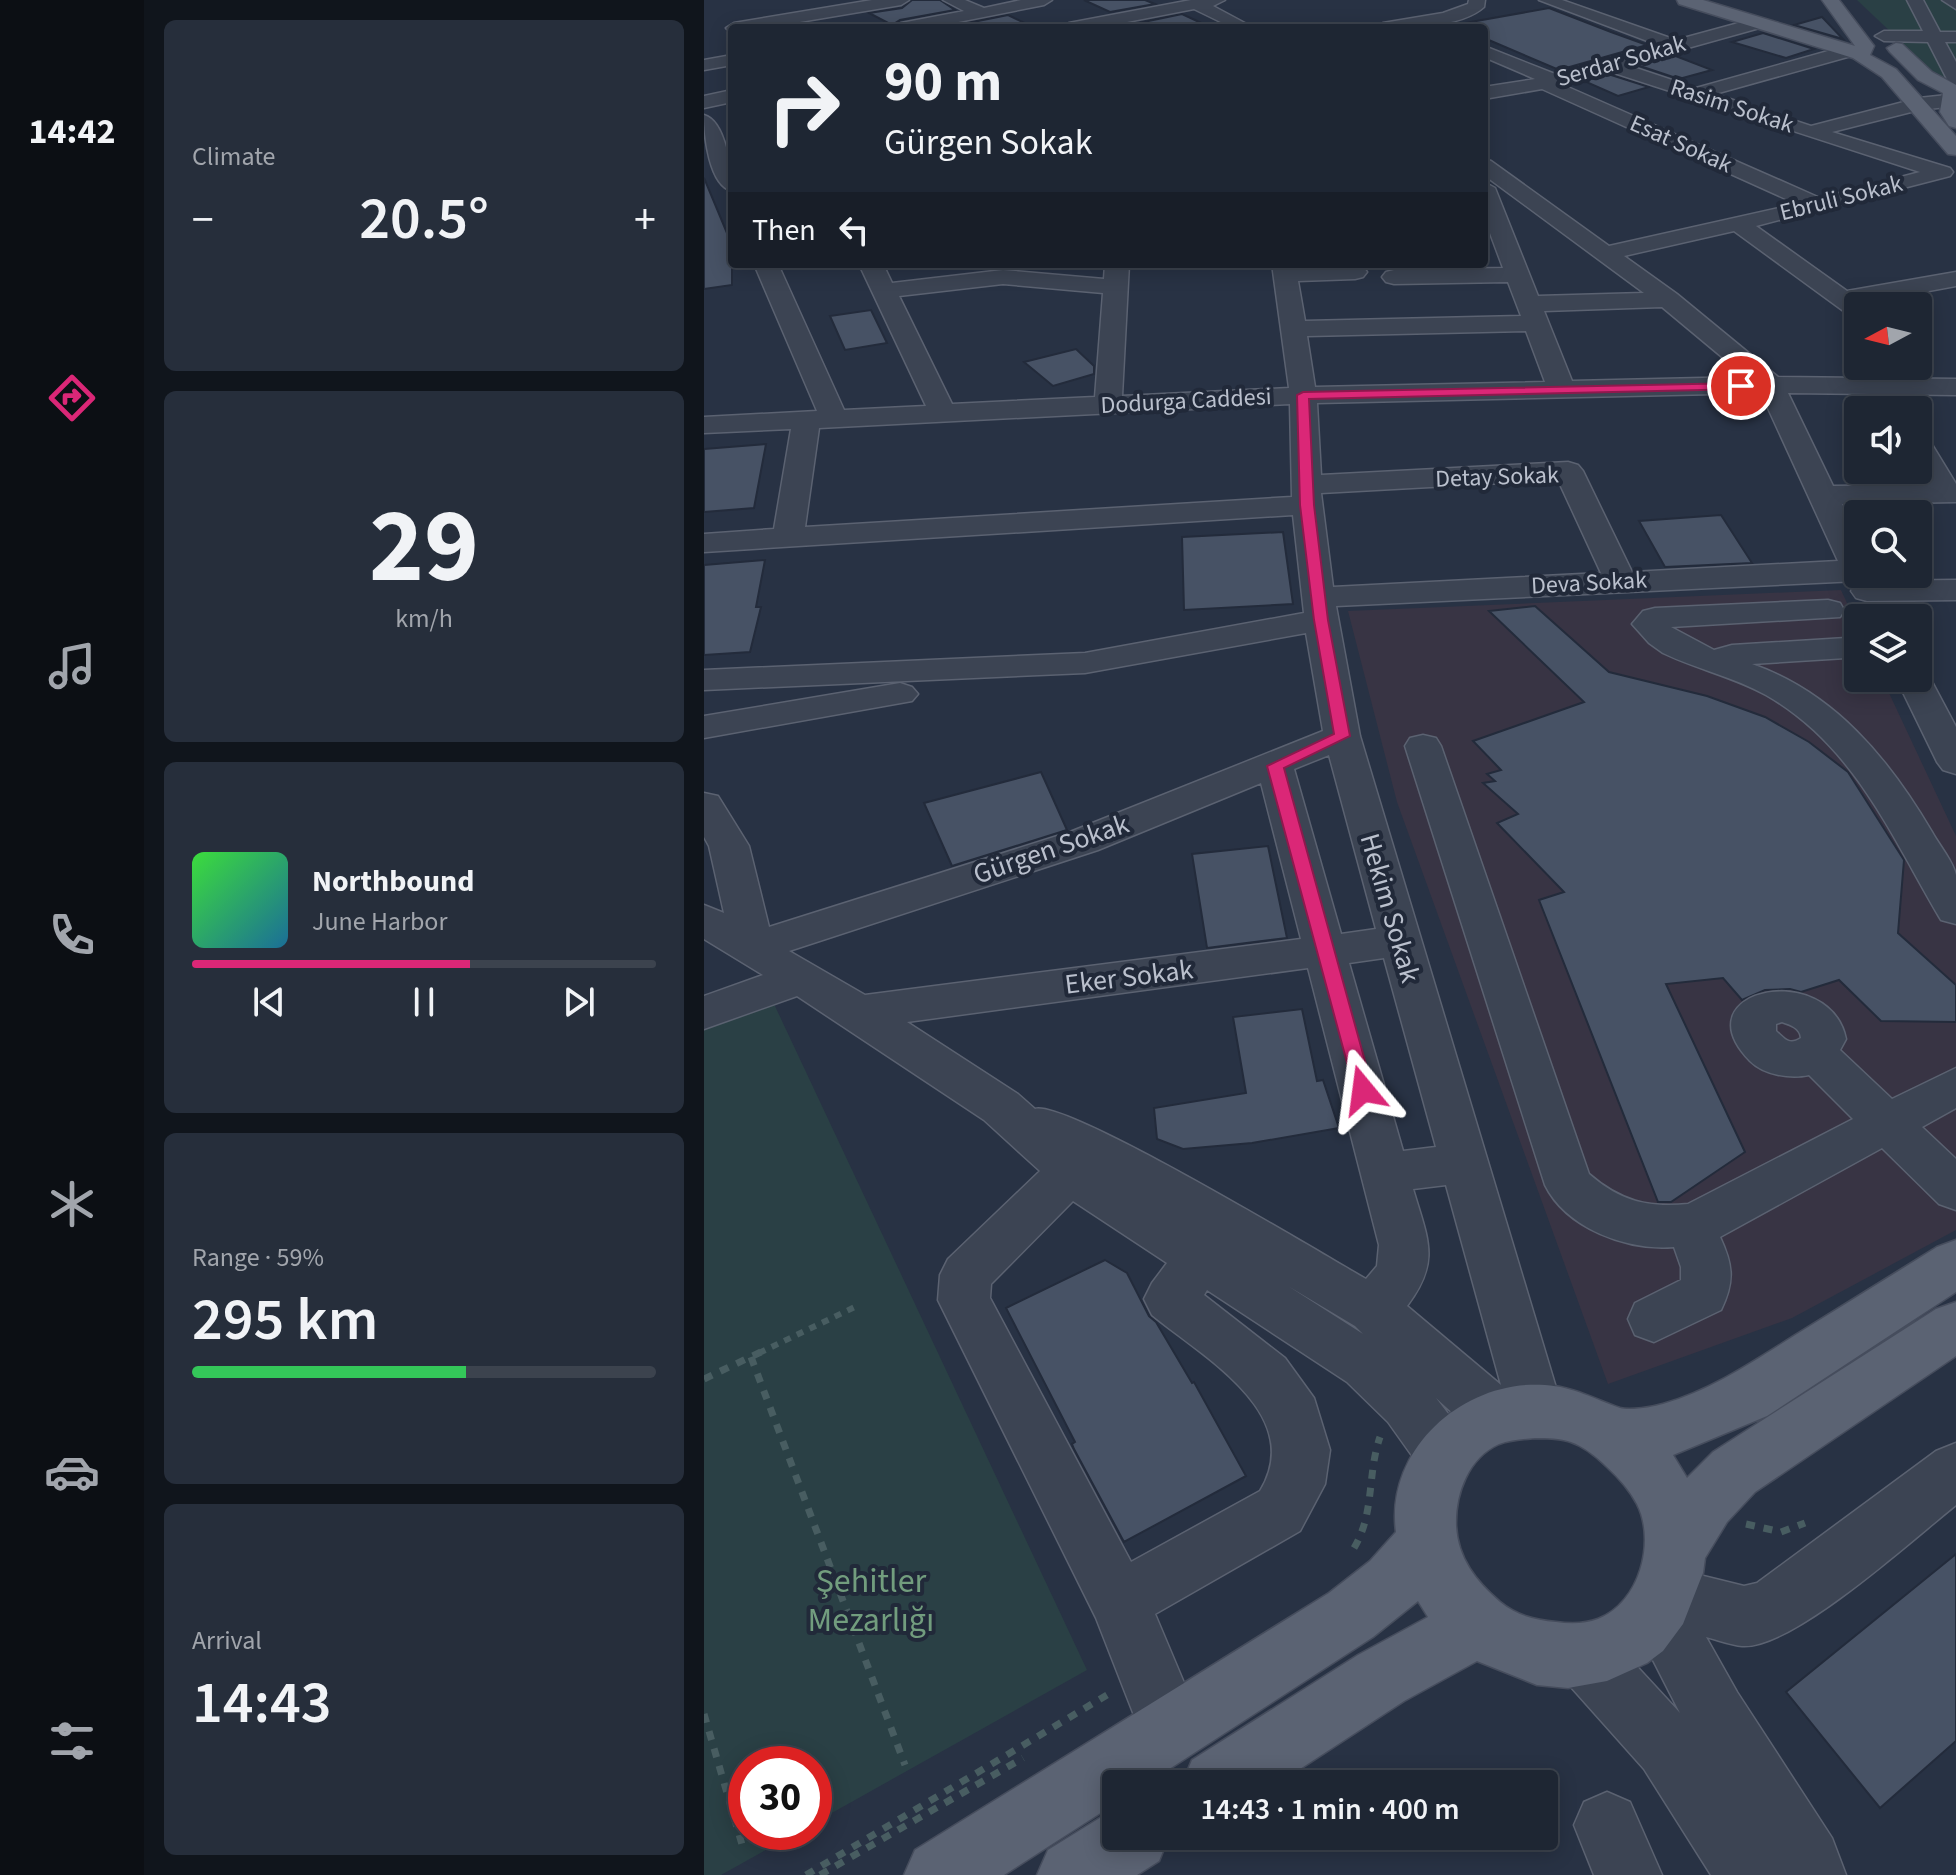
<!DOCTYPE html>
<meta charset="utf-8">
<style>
body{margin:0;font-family:"Source Sans 3",sans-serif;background:#262e3b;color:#f1f3f6;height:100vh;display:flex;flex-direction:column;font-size:30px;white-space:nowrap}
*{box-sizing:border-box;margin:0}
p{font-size:26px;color:#a1a5ac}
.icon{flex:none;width:44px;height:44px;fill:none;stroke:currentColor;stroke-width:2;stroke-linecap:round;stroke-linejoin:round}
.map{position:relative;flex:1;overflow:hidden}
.sheet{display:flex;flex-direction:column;gap:20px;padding:20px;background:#10151c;width:560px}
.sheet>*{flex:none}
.top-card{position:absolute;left:24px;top:24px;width:760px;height:244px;border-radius:8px;box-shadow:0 4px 20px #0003,0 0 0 2px #3c434e;background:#1e2633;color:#f1f3f6;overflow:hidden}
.needle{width:52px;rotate:263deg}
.buttons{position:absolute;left:1140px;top:292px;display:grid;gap:16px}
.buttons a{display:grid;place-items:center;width:88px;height:88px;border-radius:8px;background:#1e2633;box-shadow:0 4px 20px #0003,0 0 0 2px #3c434e;font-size:40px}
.speed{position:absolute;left:24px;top:1746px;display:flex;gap:16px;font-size:40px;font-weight:700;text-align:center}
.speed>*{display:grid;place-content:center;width:104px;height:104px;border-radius:50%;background:#1e2633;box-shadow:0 4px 20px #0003,0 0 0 2px #3c434e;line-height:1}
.speed .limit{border:12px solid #d22;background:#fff;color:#111}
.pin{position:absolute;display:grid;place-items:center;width:68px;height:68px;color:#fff;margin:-34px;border:4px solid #fff;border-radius:50%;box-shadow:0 2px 8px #0007}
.me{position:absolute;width:88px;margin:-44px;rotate:344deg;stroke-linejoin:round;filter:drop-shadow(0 0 6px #0008)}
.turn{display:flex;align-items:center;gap:28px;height:168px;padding:0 24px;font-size:36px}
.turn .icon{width:104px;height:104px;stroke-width:2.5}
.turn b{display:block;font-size:56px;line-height:68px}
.then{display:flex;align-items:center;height:76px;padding:0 24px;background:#0003;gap:16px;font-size:30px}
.big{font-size:60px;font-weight:600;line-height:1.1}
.sheet .tile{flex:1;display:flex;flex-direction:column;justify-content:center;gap:12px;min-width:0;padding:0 28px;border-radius:12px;background:#262e3b}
.sheet .dial{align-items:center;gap:0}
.dial b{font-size:104px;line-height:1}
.song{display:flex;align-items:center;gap:24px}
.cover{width:96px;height:96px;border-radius:12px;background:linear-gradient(135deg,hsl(120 70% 55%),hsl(200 70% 35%))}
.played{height:8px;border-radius:4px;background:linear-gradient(90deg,#db2777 60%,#3c434e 60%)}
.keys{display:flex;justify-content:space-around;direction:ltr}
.heat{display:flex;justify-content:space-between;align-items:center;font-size:44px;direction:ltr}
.charge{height:12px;border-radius:6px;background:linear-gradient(90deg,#34c759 59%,#3c434e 0)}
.trip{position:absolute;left:398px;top:1770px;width:456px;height:80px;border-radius:8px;background:#1e2633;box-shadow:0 4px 20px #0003,0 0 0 2px #3c434e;font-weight:600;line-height:80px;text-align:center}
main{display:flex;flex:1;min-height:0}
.menu{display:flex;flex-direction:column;width:144px;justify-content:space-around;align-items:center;background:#0c0f14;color:#a1a5ac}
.menu .icon{width:56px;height:56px}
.menu .active{color:#db2777}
.menu b{font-size:36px;color:#f1f3f6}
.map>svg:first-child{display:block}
.medical{fill:#383444}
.green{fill:#2a4045}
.building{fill:#475265;stroke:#232b3b;stroke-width:2}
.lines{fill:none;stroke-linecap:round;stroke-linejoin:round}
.minor-casing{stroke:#5b6271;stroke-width:3}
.major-casing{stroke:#464d5d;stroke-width:3}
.path-far1{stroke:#485d61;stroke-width:6;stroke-dasharray:7 7;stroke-linecap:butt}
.path{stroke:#485d61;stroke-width:7;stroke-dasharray:9 9;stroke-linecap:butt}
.minor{fill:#3c4453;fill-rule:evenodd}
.major{fill:#5b6373;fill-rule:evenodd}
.route{fill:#db2777;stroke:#8e194d;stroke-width:2}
.labels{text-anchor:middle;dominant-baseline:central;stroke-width:8;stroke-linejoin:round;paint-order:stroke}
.far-street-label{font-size:24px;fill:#bac0cd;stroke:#212939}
.street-label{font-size:28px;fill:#bac0cd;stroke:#212939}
.near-park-label{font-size:34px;fill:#729d7e;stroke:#212939}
</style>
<main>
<nav class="menu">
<b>14:42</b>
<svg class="icon active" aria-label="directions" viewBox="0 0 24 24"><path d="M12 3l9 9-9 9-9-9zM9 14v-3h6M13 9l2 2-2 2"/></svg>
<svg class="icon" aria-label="music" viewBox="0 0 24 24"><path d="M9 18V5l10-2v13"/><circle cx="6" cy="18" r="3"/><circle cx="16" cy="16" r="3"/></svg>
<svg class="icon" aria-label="phone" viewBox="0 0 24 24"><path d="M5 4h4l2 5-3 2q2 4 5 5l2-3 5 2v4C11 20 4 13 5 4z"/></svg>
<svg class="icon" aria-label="climate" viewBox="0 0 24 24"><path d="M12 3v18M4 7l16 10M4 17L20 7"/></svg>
<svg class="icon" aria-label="car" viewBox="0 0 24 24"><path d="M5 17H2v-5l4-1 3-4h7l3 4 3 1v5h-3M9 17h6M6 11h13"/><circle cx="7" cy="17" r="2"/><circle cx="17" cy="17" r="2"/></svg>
<svg class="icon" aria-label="filters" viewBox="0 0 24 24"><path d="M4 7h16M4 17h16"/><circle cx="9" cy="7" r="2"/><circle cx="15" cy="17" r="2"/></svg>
</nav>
<section class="sheet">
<div class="tile"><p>Climate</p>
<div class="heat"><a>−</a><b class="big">20.5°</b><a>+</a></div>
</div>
<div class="tile dial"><b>29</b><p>km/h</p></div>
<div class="tile">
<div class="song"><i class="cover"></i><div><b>Northbound</b><p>June Harbor</p></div></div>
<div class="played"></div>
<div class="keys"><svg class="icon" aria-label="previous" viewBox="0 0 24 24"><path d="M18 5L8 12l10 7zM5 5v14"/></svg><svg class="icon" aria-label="pause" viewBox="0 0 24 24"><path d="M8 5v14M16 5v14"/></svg><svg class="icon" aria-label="next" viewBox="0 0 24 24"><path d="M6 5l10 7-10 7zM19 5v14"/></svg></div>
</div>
<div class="tile"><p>Range · 59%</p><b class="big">295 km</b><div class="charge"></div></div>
<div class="tile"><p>Arrival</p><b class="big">14:43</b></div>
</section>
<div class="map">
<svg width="1252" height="1875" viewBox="0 0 1252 1875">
<rect width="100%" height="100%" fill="#283244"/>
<path class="medical" d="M1137 590 1154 627V678H1178L1252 836V1230L1088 1318 904 1384 693 802 644 611Z"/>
<g class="green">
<path d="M1153 0H1252V84L1227 70Z"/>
<path d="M70 1004 383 1670 110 1823V1764H42V1832H94L17 1875H0V1030Z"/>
</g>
<g class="building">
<path d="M208 0H236L251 10 196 20 188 25 165 13 198 8Z"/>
<path d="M380 0H441L451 4 406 12Z"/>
<path d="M845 8 907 32 943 45 855 70 780 38V28L750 25Z"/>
<path d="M478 14 508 28H439L430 24Z"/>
<path d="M304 15 331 28H239Z"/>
<path d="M1118 17 1139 39 1090 25Z"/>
<path d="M1059 33 1110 49 1082 58 1028 42Z"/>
<path d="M969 55 1008 70 975 79 933 65Z"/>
<path d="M904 74 945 87 914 96 880 81Z"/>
<path d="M0 178 28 245V285L0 289Z"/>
<path d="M167 310 183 343 141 350 126 316Z"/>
<path d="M372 349 390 366V374L349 386 320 362Z"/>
<path d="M62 444 50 508 0 512V449Z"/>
<path d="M1017 515 1048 563 961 567 935 521Z"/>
<path d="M579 532 589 604 480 610 478 537Z"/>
<path d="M61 560 52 607H57L46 652 0 655V565Z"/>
<path d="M831 606 905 672 1003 696 1061 717 1105 742 1144 772 1200 860 1194 933 1252 985V1022L1177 1021 1135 980 1097 992 1086 989 1061 990 1038 1000 1019 978 962 984 1041 1152 967 1202H954L835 900 860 892 793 823 814 814 779 783 791 781 783 774 797 770 769 741 880 702 785 611Z"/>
<path d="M337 772 363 830 248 866 220 803Z"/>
<path d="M564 846 583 938 503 948 488 854Z"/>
<path d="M598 1009 613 1081 619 1080 635 1128 548 1143 479 1149 453 1139 450 1108 542 1093 529 1017Z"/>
<path d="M401 1260 423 1273 445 1316 452 1322 488 1383 490 1382 542 1476 420 1542 370 1449 368 1444 371 1442 302 1308Z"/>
<path d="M1252 1554V1741L1176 1808 1082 1692Z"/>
</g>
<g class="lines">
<g class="minor-casing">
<g id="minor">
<path d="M168 0H205L197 5 60 28H28V33L22 28 30 23Z"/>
<path d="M239 0H261L280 8 317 0H348L340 5 224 28H189L197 23 260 11Z"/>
<path d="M487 0H521L509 6 550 28H529L490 9 392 28H357L365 23Z"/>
<path d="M765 0H781L780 7C757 28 701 28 671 28L679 23 739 13 764 4Z"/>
<path d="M835 0H858L972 40 1053 18 1059 19 1061 23 1059 27 923 65 992 88 1135 48H1147L1150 52 1147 56 1011 94 1107 126 1215 98 1252 94V106L1215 110 1128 132 1246 168 1249 172 1246 176 1052 226 1143 291 1252 272V286L1160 303 1164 306H1154V317L1145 315 1030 231 920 256 973 294 1074 377 1252 379V395L1084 393 1129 486 1222 485 1214 469V435L1224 438 1252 484V502L1138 504 1154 538V574H1168L1154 581 632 606 656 736 859 1411 850 1429 831 1437 815 1430 813 1435 793 1443 773 1435 732 1398 761 1436 769 1455 761 1474 741 1482 721 1474 684 1422 643 1382 503 1290 500 1295 581 1358 610 1398 626 1450 621 1484 596 1531 451 1614 499 1728 490 1751 467 1760 444 1751 392 1618 234 1300 236 1275 244 1259 336 1171 280 1120 93 996 0 1029V996L59 975 0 939V905L20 913 5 846 0 837V793L14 796 45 846 65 927 366 832 619 731 602 633 381 673 0 690V670L381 653 600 613 589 515 0 552V534L70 529 87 429 0 433V417L113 411 50 264H74L140 410 222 406 155 264H179L188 283 299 270 400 279 401 264H425L418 396 585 388 568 264 651 265 659 267 663 272 659 277 651 279 594 281 601 321 817 316 804 282 690 284 682 282 678 277 682 272 690 270 799 268 780 217V182L791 188 834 296 940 293 780 175V159L787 161 905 246 1093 204 838 89 780 99V87L831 79 780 57V46L851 74 954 45ZM904 71 1216 172 1116 198 857 84ZM299 284 399 293 391 397 248 404 195 296ZM958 307 1042 377 868 381 840 311ZM822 331 841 382 611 387 603 336ZM1057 393 1134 561 928 572 879 471 874 465 864 462 617 475 613 403ZM586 404 588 497 101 527 115 428ZM854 480 897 573 629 587 617 493ZM625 755 672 929 637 934 590 769ZM557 783 597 939 161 995 85 951 394 850ZM680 958 732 1147 699 1151 645 963ZM604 968 675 1245 673 1266 662 1279C618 1254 362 1099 331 1109L314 1094 203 1022ZM742 1185 797 1385 703 1306C737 1261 724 1240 709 1189ZM369 1201 463 1263 448 1283 440 1299 448 1315C499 1357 603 1414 556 1491L427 1562 286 1298 287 1284ZM584 1286 651 1326 659 1334Z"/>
<path d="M1203 0H1219L1236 32H1252V42H1241L1252 62V85L1243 79 1224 42 1180 41 1171 36 1180 31H1219Z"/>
<path d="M1238 0H1252V9Z"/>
<path d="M28 55V65L0 70V60Z"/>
<path d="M28 90V102L0 108V96Z"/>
<path d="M0 115C22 121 28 172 28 191 5 186 0 135 0 115Z"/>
<path d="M1252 580V600L1163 601 1152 598 1147 591 1152 584 1163 581Z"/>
<path d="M1124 600 1136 603 1140 610 1136 617 967 627 1010 650 1028 645 1142 638 1154 641V655L1142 658 1048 664C1131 693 1185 759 1228 832 1235 845 1249 861 1252 875 1252 890 1252 909 1252 924L1237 920C1187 836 1151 746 1062 695 1030 677 992 669 959 653L945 643 928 624 939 611 951 608Z"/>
<path d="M1214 669 1221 671 1226 678 1252 727V774L1239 770 1233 762 1192 678H1214Z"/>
<path d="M196 683 208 687 214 694 208 701 0 738V716Z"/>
<path d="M719 735 732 738 737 746 885 1174C916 1201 944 1208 984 1204L1149 1119 1105 1075C1086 1079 1060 1075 1046 1061 975 988 1126 960 1142 1039L1136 1050 1188 1099 1252 1068V1108L1218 1127 1252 1159V1210L1235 1204 1178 1148 1016 1237C1029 1265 1031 1281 1017 1310L950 1342 931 1335 924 1319 931 1303 977 1280V1267L970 1247C923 1251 862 1228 841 1185L701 746 706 738ZM1078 1022C1087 1025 1096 1028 1097 1038 1085 1046 1081 1039 1072 1031V1024Z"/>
<path d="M1252 1443V1505C1210 1538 1088 1650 1038 1646 1027 1645 1014 1640 1002 1637L1033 1692 1128 1838 1142 1875H1007L940 1769 858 1677 849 1655 858 1633 880 1624 902 1633 976 1713 923 1609 938 1575 959 1566 1040 1586 1053 1583 1232 1451Z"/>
<path d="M903 1792 926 1802 958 1875H890L870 1825 880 1802Z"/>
</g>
</g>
<g class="major-casing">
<g id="major">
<path d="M973 0H999L1151 46 1118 0H1135L1170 46 1166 55 1192 69 1252 136V155L1244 154 1178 77 1149 58 975 4Z"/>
<path d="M1192 43 1198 44 1228 72 1252 85V128L1245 126 1236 112 1239 93 1214 80 1186 52 1183 48Z"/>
<path d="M1252 1240V1292L1063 1416 969 1455 983 1478 1009 1452 1232 1309 1252 1302V1356L1051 1492 1023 1522 1001 1558 999 1573 979 1624 959 1651 943 1663 903 1681 864 1688 833 1685 773 1661 700 1701 573 1784H478L488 1760 654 1655 724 1617 714 1601 669 1637 442 1784H412V1803L300 1875H200L211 1850 625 1593 666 1561 692 1532C681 1448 761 1379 841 1385 870 1387 890 1399 916 1408 926 1411 949 1407 959 1404 1008 1390 1050 1361 1093 1334 1140 1305 1187 1276 1233 1247ZM831 1438C843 1438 856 1438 867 1442 879 1446 893 1457 902 1466 914 1477 925 1489 933 1504 952 1541 936 1603 894 1619 881 1624 866 1624 852 1622 831 1620 813 1616 796 1602 772 1581 754 1559 752 1526 751 1494 764 1458 795 1444 806 1440 820 1439 831 1438Z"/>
<path d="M412 1808V1836H465L455 1861 433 1875H333L344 1850Z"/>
</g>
</g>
<path class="path-far1" d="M55 1353 155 1305"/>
<g class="path">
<path d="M47 1357 201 1765"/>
<path d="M0 1379 59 1351"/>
<path d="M1042 1524 1077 1532 1101 1523"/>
<path d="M650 1548C671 1513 663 1474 676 1437"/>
<path d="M0 1714 39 1848"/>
<path d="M102 1875 403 1695"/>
<path d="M116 1875 319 1758"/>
</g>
<use href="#minor" class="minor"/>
<use href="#major" class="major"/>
</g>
<path class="route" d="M1037 383 1043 386 1042 389 605 399 610 505 624 620 646 736 580 768 669 1090 666 1096H652L563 766 630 734 610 620 596 505 593 395 599 392Z"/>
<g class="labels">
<g class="far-street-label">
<text transform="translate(917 61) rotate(-16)">Serdar Sokak</text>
<text transform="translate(1028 106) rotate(18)">Rasim Sokak</text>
<text transform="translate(977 144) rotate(24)">Esat Sokak</text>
<text transform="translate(1137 198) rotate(-14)">Ebruli Sokak</text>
<text transform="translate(482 401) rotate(-3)">Dodurga Caddesi</text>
<text transform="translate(793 477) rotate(-2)">Detay Sokak</text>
<text transform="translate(885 583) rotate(-3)">Deva Sokak</text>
</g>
<g class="street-label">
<text transform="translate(347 849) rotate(-19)">Gürgen Sokak</text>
<text transform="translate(686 908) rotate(74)">Hekim Sokak</text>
<text transform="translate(425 977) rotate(-7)">Eker Sokak</text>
</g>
<g class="near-park-label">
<text x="167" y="1581">Şehitler<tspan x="167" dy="39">Mezarlığı</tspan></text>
</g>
</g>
</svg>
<div class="buttons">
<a><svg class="needle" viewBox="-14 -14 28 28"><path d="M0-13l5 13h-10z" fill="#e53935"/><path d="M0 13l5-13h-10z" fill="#a1a5ac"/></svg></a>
<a><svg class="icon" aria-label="sound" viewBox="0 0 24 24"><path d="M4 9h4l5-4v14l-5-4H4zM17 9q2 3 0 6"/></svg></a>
<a><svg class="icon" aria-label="search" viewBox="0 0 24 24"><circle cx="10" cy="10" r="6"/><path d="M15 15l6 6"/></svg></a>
<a><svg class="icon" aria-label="layers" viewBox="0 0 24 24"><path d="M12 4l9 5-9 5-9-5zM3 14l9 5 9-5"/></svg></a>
</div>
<div class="speed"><div class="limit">30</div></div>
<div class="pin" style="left:1037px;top:386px;background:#d93025"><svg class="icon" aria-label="arrive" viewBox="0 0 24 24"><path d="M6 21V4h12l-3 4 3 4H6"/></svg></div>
<svg class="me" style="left:659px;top:1090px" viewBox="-20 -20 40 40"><path d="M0-17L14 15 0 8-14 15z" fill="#db2777" stroke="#fff" stroke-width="4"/></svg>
<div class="trip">14:43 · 1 min · 400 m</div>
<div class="top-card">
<div class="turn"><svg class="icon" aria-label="right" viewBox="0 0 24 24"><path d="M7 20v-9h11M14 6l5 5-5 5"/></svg><div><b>90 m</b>Gürgen Sokak</div></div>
<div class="then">Then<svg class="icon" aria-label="left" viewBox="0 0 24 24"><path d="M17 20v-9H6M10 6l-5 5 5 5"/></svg></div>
</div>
</div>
</main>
